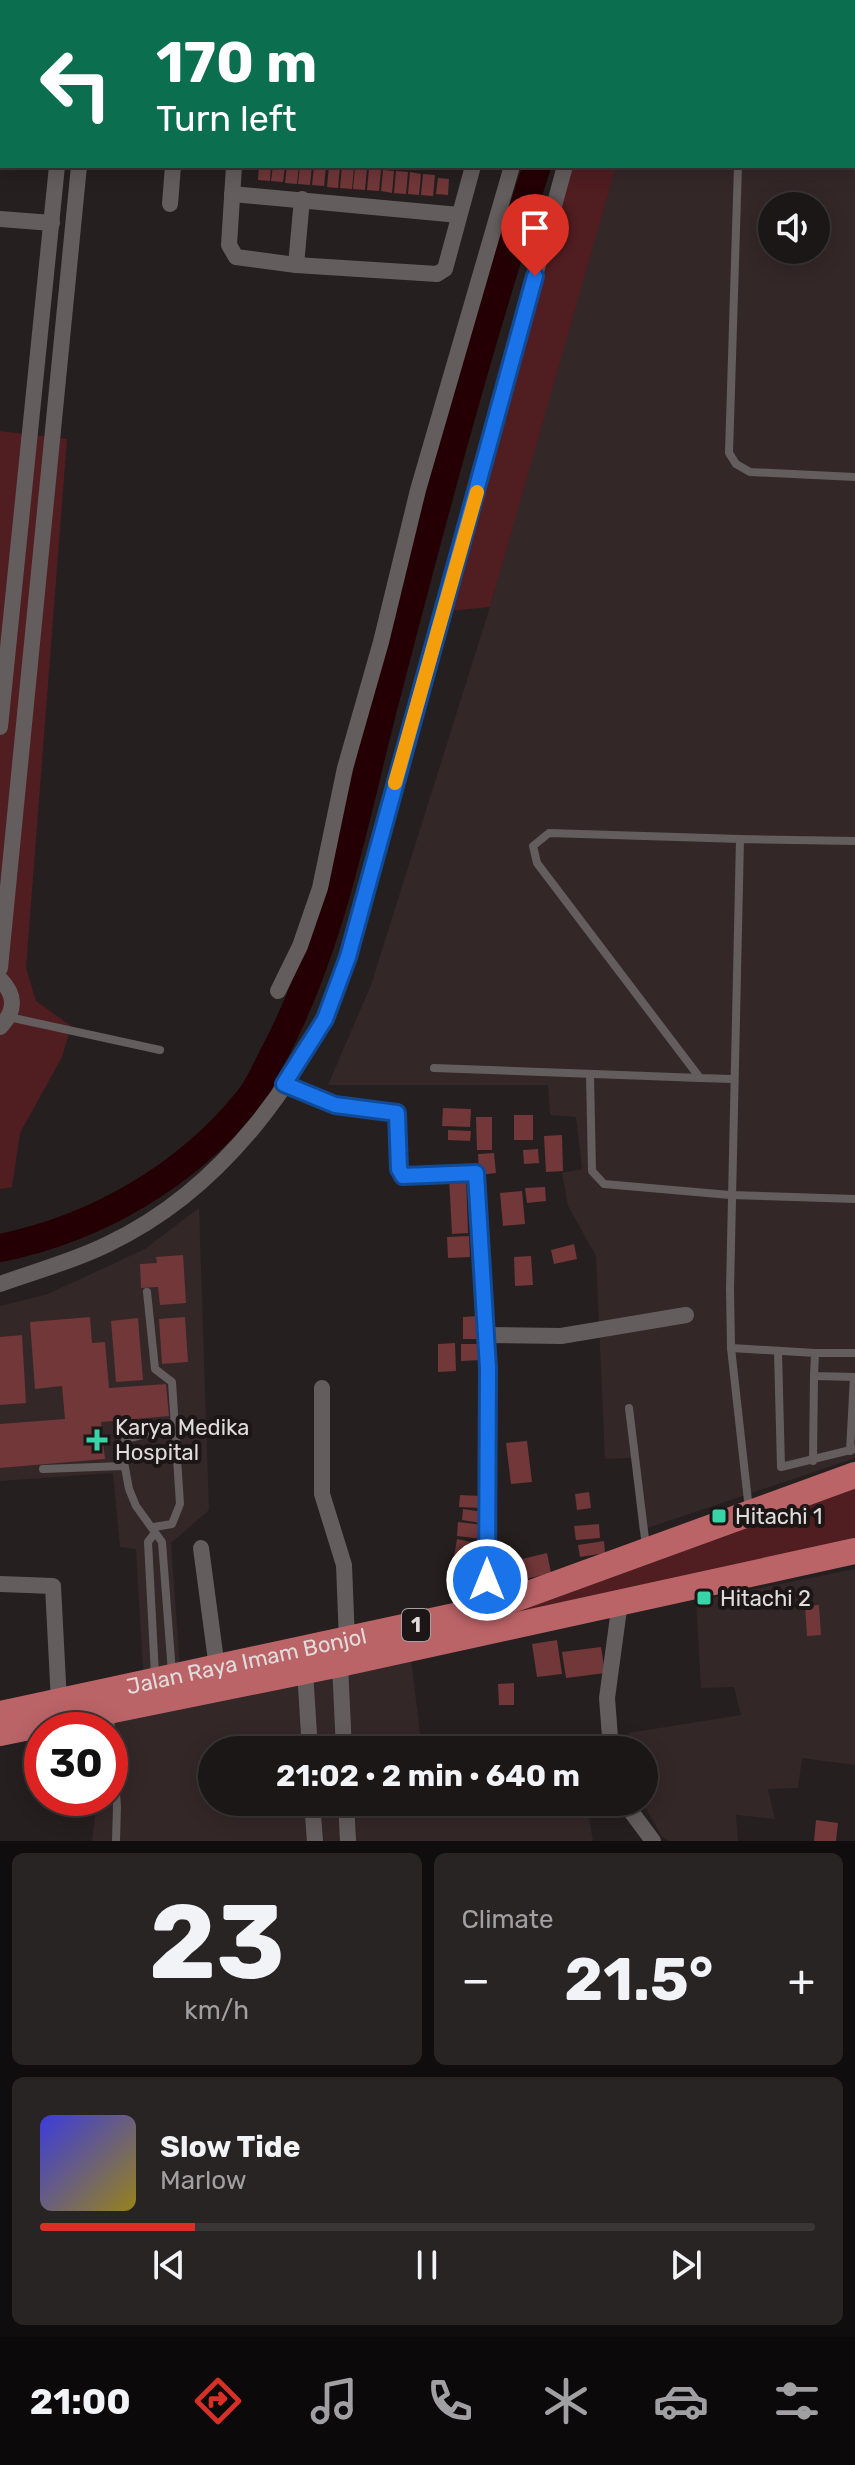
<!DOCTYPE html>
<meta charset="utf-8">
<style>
body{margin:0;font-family:Rubik,sans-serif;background:#292424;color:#f1f3f6;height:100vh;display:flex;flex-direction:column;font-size:30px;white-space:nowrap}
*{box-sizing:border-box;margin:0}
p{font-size:26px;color:#a09fa1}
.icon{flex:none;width:44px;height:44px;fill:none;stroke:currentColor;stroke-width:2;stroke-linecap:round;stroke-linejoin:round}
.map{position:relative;height:1841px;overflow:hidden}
.side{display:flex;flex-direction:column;gap:12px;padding:12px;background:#0f0d0d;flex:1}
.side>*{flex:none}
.hud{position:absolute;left:0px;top:0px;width:856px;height:168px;box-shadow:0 4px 20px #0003,0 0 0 2px #3a3636;background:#0b6e4f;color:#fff;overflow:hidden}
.controls{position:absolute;left:758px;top:192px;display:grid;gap:16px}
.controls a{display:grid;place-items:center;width:72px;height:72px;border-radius:50%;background:#1c1717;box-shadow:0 4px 20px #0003,0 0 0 2px #3a3636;font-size:40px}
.speed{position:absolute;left:24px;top:1712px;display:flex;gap:16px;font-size:40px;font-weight:700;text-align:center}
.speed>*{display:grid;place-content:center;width:104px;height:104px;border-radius:50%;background:#1c1717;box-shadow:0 4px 20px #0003,0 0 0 2px #3a3636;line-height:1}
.speed .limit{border:12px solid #d22;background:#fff;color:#111}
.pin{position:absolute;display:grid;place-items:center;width:68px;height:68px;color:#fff;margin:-82px -34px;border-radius:50% 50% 50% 0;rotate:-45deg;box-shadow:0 0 8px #0007}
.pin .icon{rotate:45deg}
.me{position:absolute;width:88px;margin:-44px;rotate:0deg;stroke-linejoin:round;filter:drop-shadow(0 0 6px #0008)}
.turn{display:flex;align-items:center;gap:28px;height:168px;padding:0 24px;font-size:36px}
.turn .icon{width:104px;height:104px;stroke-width:2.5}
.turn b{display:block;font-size:56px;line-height:68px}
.big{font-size:60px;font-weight:700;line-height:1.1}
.side .card{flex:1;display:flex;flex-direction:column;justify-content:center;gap:12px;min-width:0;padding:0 28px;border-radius:12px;background:#292424}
.side .dial{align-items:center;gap:0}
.dial b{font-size:104px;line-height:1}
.song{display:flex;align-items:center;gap:24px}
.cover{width:96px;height:96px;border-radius:12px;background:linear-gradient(135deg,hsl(240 70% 55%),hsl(50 70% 35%))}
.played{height:8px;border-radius:4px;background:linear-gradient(90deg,#d93025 20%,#3a3636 20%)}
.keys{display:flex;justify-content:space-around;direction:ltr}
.heat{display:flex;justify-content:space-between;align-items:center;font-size:44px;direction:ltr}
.side .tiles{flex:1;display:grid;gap:12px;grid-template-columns:1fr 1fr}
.card:last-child{grid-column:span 2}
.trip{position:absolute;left:198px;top:1736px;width:460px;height:80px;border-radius:40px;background:#1c1717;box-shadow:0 4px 20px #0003,0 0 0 2px #3a3636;font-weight:700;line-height:80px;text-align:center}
.tab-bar{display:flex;height:128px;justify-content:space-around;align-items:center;background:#0b0909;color:#a09fa1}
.tab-bar .icon{width:56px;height:56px}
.tab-bar .selected{color:#d93025}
.tab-bar b{font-size:36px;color:#f1f3f6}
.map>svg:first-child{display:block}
.built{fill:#342727;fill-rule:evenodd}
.green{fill:#501d21}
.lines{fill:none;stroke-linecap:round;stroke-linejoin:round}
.river{stroke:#240004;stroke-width:28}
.building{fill:#713739}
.service{stroke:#645d5d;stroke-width:8}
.minor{stroke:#645d5d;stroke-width:16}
.trunk{stroke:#bb6468;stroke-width:26}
.route-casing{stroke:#114b97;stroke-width:20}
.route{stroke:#1a73e8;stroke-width:14}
.slow{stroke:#f59e0b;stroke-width:14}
.poi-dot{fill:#36d4a7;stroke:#1c1616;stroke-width:3}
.labels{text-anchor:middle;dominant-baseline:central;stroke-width:8;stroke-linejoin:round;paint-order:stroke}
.shield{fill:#1c1616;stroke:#a6a1a1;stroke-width:2}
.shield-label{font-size:20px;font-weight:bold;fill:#e1dcdc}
.poi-label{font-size:22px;fill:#e1dcdc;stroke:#1c1616;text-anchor:start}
.street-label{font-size:22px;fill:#e1dcdc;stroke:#1c1616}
</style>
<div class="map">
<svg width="855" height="1841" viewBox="0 0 855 1841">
<rect width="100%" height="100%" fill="#261f1f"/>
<g class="built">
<path d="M661 0H855V1458L639 1531 632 1458 605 1459 596 1256 568 1206 562 1173 582 1169 576 1117 550 1115 548 1085H328L371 985 490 607 613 166H854V2ZM772 206H816V250H772Z"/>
<path d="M199 1208 209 1510 171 1543 180 1668 143 1670 136 1549 120 1547 113 1473 0 1481V1306L48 1294 145 1249Z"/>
<path d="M855 1569V1765L802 1758 798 1788 768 1789 775 1819 736 1815 738 1841H669L662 1837 642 1802 644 1750H630L628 1733 741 1715 734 1687 701 1688 696 1601Z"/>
<path d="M411 1658 422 1750H212V1802H586L593 1841H92L97 1798H110V1730H106L107 1724Z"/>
</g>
<g class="green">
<path d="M568 166H616L490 607 439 612Z"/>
<path d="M0 431 67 439 26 968 36 1001 71 1026 62 1057 20 1133 12 1187 0 1189Z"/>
<path d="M855 1475V1551L620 1602 347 1641Z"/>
</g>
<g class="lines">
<g class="river">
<path d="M591 2 592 0"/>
<path d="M0 1248C95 1229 187 1176 248 1100 260 1086 267 1066 276 1050 332 943 353 825 383 709 430 527 478 345 537 166"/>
</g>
</g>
<g class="building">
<path d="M259 166H271L270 181 258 180Z"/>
<path d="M273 166H285L283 182 271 181Z"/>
<path d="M287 166H299L297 184 285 183Z"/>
<path d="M300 166H312L310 185 298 184Z"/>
<path d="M314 166H326L324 186 312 185Z"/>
<path d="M329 166H340L338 188 327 187Z"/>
<path d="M342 166 354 167 352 189 340 188Z"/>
<path d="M355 167 367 168 365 190 353 189Z"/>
<path d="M369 169 381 170 379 191 367 190Z"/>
<path d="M383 170 394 171 392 193 381 191Z"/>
<path d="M396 171 408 172 406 194 394 193Z"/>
<path d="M410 172 421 174 419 195 408 194Z"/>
<path d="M423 174 435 175 433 196 421 195Z"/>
<path d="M438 178 449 179 448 195 436 194Z"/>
<path d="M443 1108 471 1109 470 1127 442 1126Z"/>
<rect x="514" y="1115" width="19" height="25"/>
<path d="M476 1117H492V1150H477Z"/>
<path d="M448 1130 471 1131 470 1141 448 1140Z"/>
<path d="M562 1135 563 1171 546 1172 544 1136Z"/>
<path d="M538 1149 539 1163 524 1164 523 1150Z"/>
<path d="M494 1153 496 1173 479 1175 478 1154Z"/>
<path d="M449 1177H466L468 1233 452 1234Z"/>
<path d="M545 1187 546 1201 527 1203 525 1188Z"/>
<path d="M522 1191 525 1224 503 1226 500 1193Z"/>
<path d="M469 1236 470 1257 448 1258 447 1237Z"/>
<path d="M574 1244 577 1259 554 1264 551 1250Z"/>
<path d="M183 1255 186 1303 160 1305 158 1287 141 1288 140 1264 157 1263 156 1257Z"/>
<path d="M531 1256 533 1285 515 1286 514 1257Z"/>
<path d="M478 1316V1339H463V1317Z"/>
<path d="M90 1317 92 1343 105 1342 109 1388 166 1384 169 1416 101 1422 105 1459 0 1468V1424L65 1419 62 1386 35 1389 30 1322Z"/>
<path d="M185 1317 188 1362 162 1364 159 1319Z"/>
<path d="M138 1318 143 1380 116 1382 111 1321Z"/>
<path d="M22 1335 26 1403 0 1405V1337Z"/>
<path d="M455 1343 456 1371 438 1372V1344Z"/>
<path d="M461 1344H481L482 1360 461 1361Z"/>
<path d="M527 1441 532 1482 511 1484 506 1443Z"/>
<path d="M589 1492 591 1508 577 1510 575 1494Z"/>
<path d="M460 1495 482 1496 481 1508 459 1507Z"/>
<path d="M463 1509 483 1512 481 1523 462 1520Z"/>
<path d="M458 1522 484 1525 482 1539 457 1536Z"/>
<path d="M599 1524 600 1538 576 1540 574 1526Z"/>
<path d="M457 1539 481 1544 478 1561 454 1557Z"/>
<path d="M604 1541 605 1553 580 1557 578 1545Z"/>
<path d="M514 1548 515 1560 499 1562 498 1549Z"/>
<path d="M547 1553 551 1573 522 1580 518 1560Z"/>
<path d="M513 1565 516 1581 502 1584 499 1568Z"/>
<path d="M819 1605 821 1635 807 1636 805 1606Z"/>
<path d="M557 1640 562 1674 537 1677 532 1644Z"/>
<path d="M601 1647 605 1673 566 1678 562 1652Z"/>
<path d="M514 1683V1705H499L498 1684Z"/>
<path d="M816 1820 838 1823 836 1841H814Z"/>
</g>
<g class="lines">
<g class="service">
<path d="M743 2V0"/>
<path d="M854 101H855"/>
<path d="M738 166 729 453 736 464 750 472 855 477"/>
<path d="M9 1017 160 1050"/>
<path d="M434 1068 700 1078"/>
<path d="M590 1074 592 1171 604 1184 730 1195 855 1199"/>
<path d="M732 1079 700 1078 537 863 533 846 549 833 740 839"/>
<path d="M147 1292 155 1369 172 1382 180 1504 172 1524 154 1527"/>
<path d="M731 1348 815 1353 814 1376 855 1377"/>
<path d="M778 1352 781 1467 855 1449"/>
<path d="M815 1353H855"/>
<path d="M629 1408 646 1547"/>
<path d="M850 1451 854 1377"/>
<path d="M813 1461 814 1376"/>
<path d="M43 1469 123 1466"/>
<path d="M749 1510 731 1348 730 1289 740 839 855 841"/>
<path d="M154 1534 148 1542 155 1675"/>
<path d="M172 1673 162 1542 136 1506 129 1489 121 1446 126 1439 174 1427"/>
<path d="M110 1716 117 1806 116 1841"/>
</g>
<g class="minor">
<path d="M251 0 267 2"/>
<path d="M74 2V0"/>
<path d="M95 2 96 0"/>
<path d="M187 2 188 0"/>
<path d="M320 2V0"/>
<path d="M521 2 522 0"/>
<path d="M558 2 559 0"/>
<path d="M610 2V0"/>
<path d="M234 166 229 245 236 257 296 265 437 274 445 269 473 166"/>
<path d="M232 194 459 215"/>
<path d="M170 204 173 166"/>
<path d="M0 219 52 223"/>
<path d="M296 265 302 199"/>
<path d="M0 727 57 166"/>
<path d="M0 968 79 166"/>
<path d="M0 979C16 995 16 1011 0 1027"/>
<path d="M278 991 300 946 320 888 345 768 381 642 418 490 512 166"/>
<path d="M284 1084 335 1105 397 1113 399 1169 403 1176 476 1173 488 1368 487 1609"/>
<path d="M0 1284C36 1271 74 1261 108 1244 222 1190 309 1074 348 957L565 166"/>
<path d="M485 1335 561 1336 686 1315"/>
<path d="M322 1388V1494L344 1565 347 1641"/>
<path d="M201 1548 217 1668"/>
<path d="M0 1584 53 1586 59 1702"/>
<path d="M340 1664 344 1750"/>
<path d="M305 1671 310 1750"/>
<path d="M309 1748 344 1746"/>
<path d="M611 1750 607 1698 620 1602"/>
<path d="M312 1802 315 1841"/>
<path d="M346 1802 348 1841"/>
<path d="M624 1802 653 1841"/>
</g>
<g class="trunk">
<path id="s1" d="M0 1714 487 1609 855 1475"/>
<path d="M0 1733 340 1664 855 1551"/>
</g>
</g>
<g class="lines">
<g class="route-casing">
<path id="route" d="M487 1580 488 1368 476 1173 403 1176 399 1169 397 1113 335 1105 284 1084 325 1019 348 957 535 276"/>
</g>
<use href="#route" class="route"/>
<path class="slow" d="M395 783 477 492"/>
</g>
<g class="poi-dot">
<path d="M93 1428h8v8h8v8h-8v8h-8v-8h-8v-8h8z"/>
<rect x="711" y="1508" width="16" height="16" rx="4"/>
<rect x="696" y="1590" width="16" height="16" rx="4"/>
</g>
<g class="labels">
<rect class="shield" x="402" y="1609" width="28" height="32" rx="6"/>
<g class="shield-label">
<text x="416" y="1625">1</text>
</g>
<g class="poi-label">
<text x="115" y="1427">Karya Medika<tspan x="115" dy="25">Hospital</tspan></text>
<text x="735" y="1516">Hitachi 1</text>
<text x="720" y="1598">Hitachi 2</text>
</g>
<g class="street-label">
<text stroke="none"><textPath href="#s1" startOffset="252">Jalan Raya Imam Bonjol</textPath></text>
</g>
</g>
</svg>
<div class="controls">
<a><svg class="icon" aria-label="sound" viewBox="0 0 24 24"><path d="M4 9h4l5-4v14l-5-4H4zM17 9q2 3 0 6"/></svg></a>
</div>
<div class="speed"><div class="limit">30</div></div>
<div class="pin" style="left:535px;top:276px;background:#d93025"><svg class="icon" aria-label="arrive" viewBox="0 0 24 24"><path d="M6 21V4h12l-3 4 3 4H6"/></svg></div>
<svg class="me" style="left:487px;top:1580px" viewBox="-20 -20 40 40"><circle r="17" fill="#1a73e8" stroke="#fff" stroke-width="3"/><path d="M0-11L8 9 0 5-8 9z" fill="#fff"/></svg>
<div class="trip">21:02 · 2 min · 640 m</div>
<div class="hud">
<div class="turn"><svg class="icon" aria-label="left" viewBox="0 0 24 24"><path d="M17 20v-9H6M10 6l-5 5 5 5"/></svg><div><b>170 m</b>Turn left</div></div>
</div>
</div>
<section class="side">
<div class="tiles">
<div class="card dial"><b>23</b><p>km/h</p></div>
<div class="card"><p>Climate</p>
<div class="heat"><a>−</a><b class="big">21.5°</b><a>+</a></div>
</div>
<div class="card">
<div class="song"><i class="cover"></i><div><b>Slow Tide</b><p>Marlow</p></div></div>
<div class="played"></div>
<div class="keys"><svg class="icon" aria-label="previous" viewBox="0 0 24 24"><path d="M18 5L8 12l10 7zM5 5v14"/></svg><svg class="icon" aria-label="pause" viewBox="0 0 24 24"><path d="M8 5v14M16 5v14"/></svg><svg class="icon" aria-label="next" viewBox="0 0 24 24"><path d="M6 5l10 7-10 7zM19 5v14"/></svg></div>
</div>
</div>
</section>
<nav class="tab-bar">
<b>21:00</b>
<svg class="icon selected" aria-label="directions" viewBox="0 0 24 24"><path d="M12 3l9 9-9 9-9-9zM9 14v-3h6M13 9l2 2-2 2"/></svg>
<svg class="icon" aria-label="music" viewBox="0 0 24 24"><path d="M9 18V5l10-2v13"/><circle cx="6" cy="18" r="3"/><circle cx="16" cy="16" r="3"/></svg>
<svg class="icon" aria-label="phone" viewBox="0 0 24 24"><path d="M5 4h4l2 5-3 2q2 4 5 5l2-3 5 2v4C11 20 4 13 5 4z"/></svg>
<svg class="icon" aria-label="climate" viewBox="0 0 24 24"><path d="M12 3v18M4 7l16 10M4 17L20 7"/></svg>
<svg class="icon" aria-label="car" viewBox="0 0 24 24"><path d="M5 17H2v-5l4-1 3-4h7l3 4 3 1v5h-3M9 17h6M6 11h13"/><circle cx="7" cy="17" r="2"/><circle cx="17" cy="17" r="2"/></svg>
<svg class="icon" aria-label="filters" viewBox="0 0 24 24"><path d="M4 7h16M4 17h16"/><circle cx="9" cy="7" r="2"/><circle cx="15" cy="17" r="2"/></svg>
</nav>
